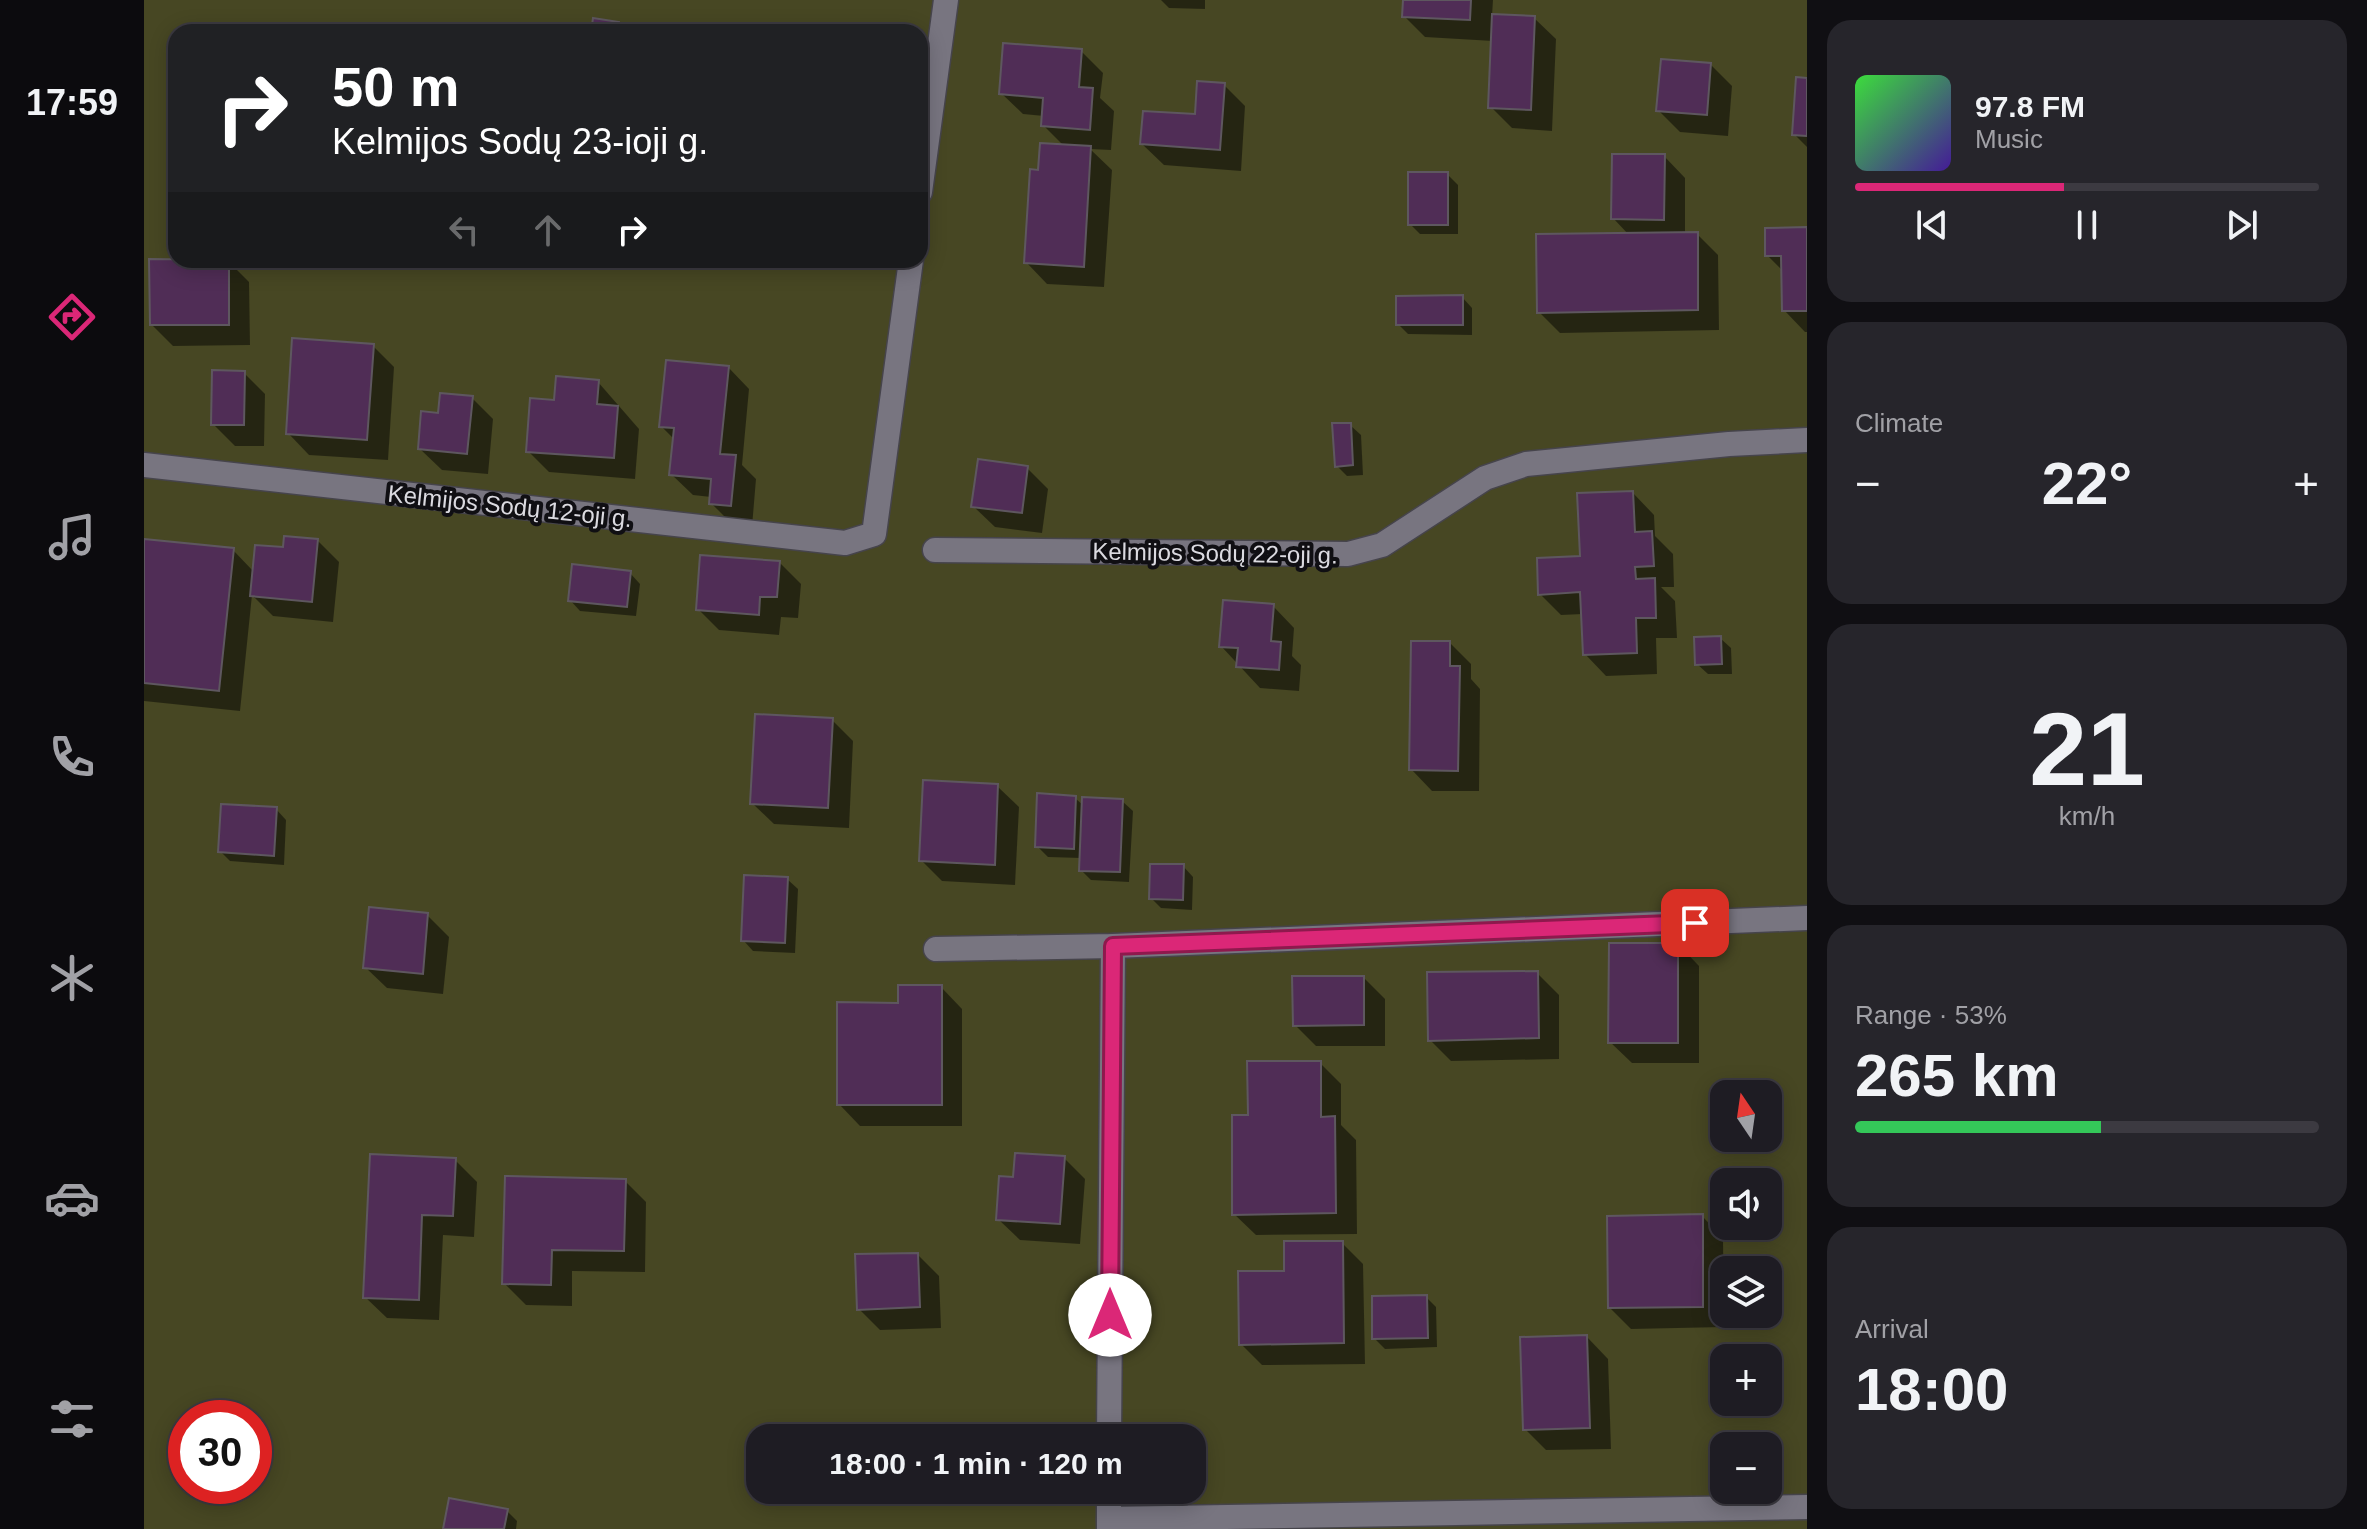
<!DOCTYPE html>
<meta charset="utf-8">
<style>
body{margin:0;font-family:Helvetica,sans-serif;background:#26252b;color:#f1f3f6;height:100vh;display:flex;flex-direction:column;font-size:30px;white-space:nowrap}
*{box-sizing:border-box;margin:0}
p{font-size:26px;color:#a1a1a6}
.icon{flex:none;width:44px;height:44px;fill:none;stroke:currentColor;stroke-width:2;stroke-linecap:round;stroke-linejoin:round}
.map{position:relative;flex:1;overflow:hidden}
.panel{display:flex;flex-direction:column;gap:20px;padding:20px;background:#100f13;width:560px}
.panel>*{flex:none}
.top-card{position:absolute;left:24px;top:24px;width:760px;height:244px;border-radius:24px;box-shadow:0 4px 20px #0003,0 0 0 2px #3c3a41;background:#202124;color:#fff;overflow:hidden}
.needle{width:52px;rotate:347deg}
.buttons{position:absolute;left:1566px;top:1080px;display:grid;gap:16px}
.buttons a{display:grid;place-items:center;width:72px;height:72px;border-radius:16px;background:#1e1c23;box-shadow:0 4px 20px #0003,0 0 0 2px #3c3a41;font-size:40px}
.speed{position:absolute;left:24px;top:1400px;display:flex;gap:16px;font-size:40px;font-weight:700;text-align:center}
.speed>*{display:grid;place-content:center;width:104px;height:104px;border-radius:50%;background:#1e1c23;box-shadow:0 4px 20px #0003,0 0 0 2px #3c3a41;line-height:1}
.speed .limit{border:12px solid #d22;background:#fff;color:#111}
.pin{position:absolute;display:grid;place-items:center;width:68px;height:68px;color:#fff;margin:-34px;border-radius:16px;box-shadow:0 4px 12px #0006}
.me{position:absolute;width:88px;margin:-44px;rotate:0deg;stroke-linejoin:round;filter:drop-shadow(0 0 6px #0008)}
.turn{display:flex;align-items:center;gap:28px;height:168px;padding:0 32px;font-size:36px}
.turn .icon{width:104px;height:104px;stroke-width:2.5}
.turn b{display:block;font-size:56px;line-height:68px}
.lanes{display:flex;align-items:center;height:76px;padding:0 32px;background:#0003;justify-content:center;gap:40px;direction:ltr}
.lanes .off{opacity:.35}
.big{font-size:60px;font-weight:700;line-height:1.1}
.panel .tile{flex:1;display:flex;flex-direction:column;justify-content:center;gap:12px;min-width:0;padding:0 28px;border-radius:24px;background:#26252b}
.panel .dial{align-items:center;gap:0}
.dial b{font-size:104px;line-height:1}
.song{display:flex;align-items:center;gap:24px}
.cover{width:96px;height:96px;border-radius:12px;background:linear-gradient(135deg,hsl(120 70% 55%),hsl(260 70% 35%))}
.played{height:8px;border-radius:4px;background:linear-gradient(90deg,#db2777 45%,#3c3a41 45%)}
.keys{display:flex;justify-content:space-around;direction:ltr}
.heat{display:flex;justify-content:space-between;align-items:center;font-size:44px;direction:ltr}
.charge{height:12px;border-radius:6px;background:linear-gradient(90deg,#34c759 53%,#3c3a41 0)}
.trip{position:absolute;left:602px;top:1424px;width:460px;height:80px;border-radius:24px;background:#1e1c23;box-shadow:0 4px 20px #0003,0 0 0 2px #3c3a41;font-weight:700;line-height:80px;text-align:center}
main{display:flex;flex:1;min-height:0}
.menu{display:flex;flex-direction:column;width:144px;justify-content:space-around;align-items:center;background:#0c0b0e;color:#a1a1a6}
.menu .icon{width:56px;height:56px}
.menu .on{color:#db2777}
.menu b{font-size:36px;color:#f1f3f6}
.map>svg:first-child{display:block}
.green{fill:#474723;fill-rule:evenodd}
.shadow{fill:#0007}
.building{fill:#502d56;stroke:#5e575f;stroke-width:2}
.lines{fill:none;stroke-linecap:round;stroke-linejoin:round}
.street-casing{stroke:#46444b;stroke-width:27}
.street{stroke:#787580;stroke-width:24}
.route-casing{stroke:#8e194d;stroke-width:20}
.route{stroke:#db2777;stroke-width:14}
.labels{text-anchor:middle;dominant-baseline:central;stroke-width:8;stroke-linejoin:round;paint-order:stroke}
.street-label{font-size:24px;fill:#dbdae0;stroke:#100f13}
</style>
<main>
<nav class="menu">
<b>17:59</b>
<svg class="icon on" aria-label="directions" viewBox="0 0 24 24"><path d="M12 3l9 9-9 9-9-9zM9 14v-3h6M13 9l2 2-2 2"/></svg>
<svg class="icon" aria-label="music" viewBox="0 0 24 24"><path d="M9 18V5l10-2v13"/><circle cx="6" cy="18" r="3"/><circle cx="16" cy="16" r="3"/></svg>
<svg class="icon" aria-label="phone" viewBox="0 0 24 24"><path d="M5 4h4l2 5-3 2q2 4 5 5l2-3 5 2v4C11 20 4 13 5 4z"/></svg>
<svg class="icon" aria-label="climate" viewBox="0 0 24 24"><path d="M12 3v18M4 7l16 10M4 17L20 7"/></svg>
<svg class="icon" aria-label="car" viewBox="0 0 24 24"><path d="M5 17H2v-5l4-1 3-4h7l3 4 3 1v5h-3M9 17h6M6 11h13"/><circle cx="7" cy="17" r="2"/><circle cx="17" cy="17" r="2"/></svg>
<svg class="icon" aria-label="filters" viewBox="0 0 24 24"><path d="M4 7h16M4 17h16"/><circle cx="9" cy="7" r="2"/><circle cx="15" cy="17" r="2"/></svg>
</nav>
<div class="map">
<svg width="1663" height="1529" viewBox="0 0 1663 1529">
<rect width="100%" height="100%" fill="#28262f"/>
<path class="green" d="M0 0H1663V1529H0ZM32 32H776V260H32ZM1580 1094H1624V1138H1580ZM1580 1182H1624V1226H1580ZM1580 1270H1624V1314H1580ZM1580 1358H1624V1402H1580ZM42 1418H110V1486H42ZM616 1438H1048V1490H616ZM1580 1446H1624V1490H1580Z"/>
<g class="shadow">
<path d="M1017 0H1061V9L1025 8Z"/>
<path d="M1261 0H1349L1348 16 1390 18 1412 39 1408 131 1368 128 1347 107 1349 41 1281 37 1260 16Z"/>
<path d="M475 24 483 32H449Z"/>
<path d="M937 51 959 73 956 98 970 111 967 150 946 149 968 170 960 287 903 284 882 262 896 172 921 147 899 125 900 116 879 114 857 93Z"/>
<path d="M1567 65 1588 86 1584 136 1536 132 1514 110Z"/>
<path d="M1663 80V147L1650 134Z"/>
<path d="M1080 85 1101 106 1097 171 1020 165 998 144 1053 116Z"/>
<path d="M1520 156 1541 178V234H1553L1574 255 1575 330 1416 333 1395 312 1485 235 1469 218Z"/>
<path d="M1303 174 1314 185V234H1276L1266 224Z"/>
<path d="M1663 229V332H1661L1640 310 1639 271 1623 255Z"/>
<path d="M84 261 105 282 106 345 29 346 8 325Z"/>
<path d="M1318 297 1328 308V335L1264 334 1254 324Z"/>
<path d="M229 346 250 367 244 460 165 455 144 433Z"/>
<path d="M584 367 605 389 598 465 612 479 608 527 588 524 567 503V497L549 495 527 474 531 440 517 426Z"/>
<path d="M100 373 121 394 120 446H91L69 424Z"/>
<path d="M454 382 495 429 491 479 405 472 384 451 412 402Z"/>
<path d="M328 398 349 419 344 474 298 470 276 449Z"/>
<path d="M1206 425 1217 435 1219 475 1203 476 1193 466Z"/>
<path d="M883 468 904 489 898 533 851 527 829 506Z"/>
<path d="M1489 493 1510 515 1511 536 1529 554 1530 587H1517L1531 601 1533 638H1512L1513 674 1462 676 1441 654 1439 614 1417 615 1396 594 1438 558Z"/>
<path d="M0 541 89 550 110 572 141 549 174 541 195 562 189 622 129 616 108 595 96 711 0 701Z"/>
<path d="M636 563 657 584 654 618 637 617 635 635 575 630 554 609Z"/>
<path d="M486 573 496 584 492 616 436 611 426 600Z"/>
<path d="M1129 606 1150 628 1148 656 1157 665 1155 691 1116 688 1077 646Z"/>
<path d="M1576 638 1587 648 1588 674H1564L1553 664Z"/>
<path d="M1306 643 1327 664V679L1336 689 1335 791H1288L1267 769Z"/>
<path d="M688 720 709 741 705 828 630 824 608 803Z"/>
<path d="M853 786 875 807 871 885 798 881 777 860Z"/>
<path d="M931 798 940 806 978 801 989 811 985 882 947 880 937 870V858L904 857 893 846Z"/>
<path d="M132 809 142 820 140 865 86 861 76 851Z"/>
<path d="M1039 866 1049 877 1048 910 1017 908 1007 898Z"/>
<path d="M643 879 654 889 651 953 609 951 599 940Z"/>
<path d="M283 915 305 937 299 994 243 988 221 967Z"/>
<path d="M1534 944 1555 966V1063H1488L1466 1042Z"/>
<path d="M1393 973 1415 995V1059L1307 1061 1286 1040Z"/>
<path d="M1220 978 1241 999V1046H1172L1151 1025Z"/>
<path d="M797 987 818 1009V1126H716L695 1104Z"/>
<path d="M1176 1063 1197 1084V1125L1212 1140 1213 1234 1112 1235 1090 1214 1106 1117Z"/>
<path d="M920 1158 941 1179 936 1244 876 1240 854 1219 871 1180Z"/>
<path d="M311 1160 333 1182 330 1237 299 1235 295 1320 243 1318 221 1297Z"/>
<path d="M481 1181 502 1202 501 1272 428 1271V1306L382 1305 360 1283Z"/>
<path d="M1558 1216 1579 1238 1580 1327 1487 1329 1466 1308Z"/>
<path d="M1198 1243 1219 1264 1221 1364 1118 1365 1097 1344 1142 1273Z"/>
<path d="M774 1255 795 1276 797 1328 736 1330 715 1309Z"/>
<path d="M1282 1297 1292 1307 1293 1347 1241 1349 1230 1338Z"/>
<path d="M1443 1337 1464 1359 1467 1449 1402 1450 1381 1429Z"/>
<path d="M363 1511 373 1521 372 1529H301Z"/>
</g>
<g class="building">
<path d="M1259 0H1327L1326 20 1258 17Z"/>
<path d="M1348 14 1391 16 1387 110 1344 108Z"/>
<path d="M449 18 475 22 474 32H447Z"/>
<path d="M859 43 938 49 935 87 949 88 946 130 897 126 899 98 855 94Z"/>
<path d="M1517 59 1567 63 1563 115 1512 111Z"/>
<path d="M1652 77 1663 78V136L1648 135Z"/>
<path d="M1053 81 1081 83 1076 150 996 144 999 111 1051 114Z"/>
<path d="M896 143 947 146 940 267 880 263 886 169 894 170Z"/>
<path d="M1468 154H1521L1520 220 1467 219Z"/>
<rect x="1264" y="172" width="40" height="53"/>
<path d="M1663 227V311H1638L1637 256H1621V228Z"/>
<path d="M1554 232V310L1393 313 1392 234Z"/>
<path d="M5 259 85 260V325H6Z"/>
<path d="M1319 295V325H1252V296Z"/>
<path d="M148 338 230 344 223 440 142 434Z"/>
<path d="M522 360 585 366 576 454 592 455 587 506 565 504 567 479 525 475 530 428 515 427Z"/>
<path d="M68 370 101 371 100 425H67Z"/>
<path d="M412 376 455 380 453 404 474 406 470 458 382 452 386 398 410 400Z"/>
<path d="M296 393 329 396 323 454 274 449 277 411 294 413Z"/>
<path d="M1188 423H1207L1209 465 1191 467Z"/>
<path d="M834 459 884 466 878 513 827 507Z"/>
<path d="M1489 491 1491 532 1508 531 1510 566 1491 567 1492 579 1511 578 1512 618H1492L1493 653 1439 655 1436 592 1394 595 1393 558 1436 556 1433 493Z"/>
<path d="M140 536 174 539 168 602 106 596 111 545 139 547Z"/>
<path d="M0 539 90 548 75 691 0 683Z"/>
<path d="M556 555 636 561 633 597H616L615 615 552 610Z"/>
<path d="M428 564 487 571 483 607 424 601Z"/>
<path d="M1079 600 1130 604 1127 641 1137 642 1135 670 1092 667 1094 648 1075 647Z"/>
<path d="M1577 636 1578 664 1551 665 1550 637Z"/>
<path d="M1267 641H1306V666H1316L1314 771 1265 770Z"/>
<path d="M611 714 689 718 684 808 606 804Z"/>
<path d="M779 780 854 784 851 865 775 861Z"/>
<path d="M893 793 932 796 930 849 891 847Z"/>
<path d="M938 797 979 799 976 872 935 871Z"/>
<path d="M77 804 133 807 130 856 74 852Z"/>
<path d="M1006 864H1040L1039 900 1005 899Z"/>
<path d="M600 875 644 877 641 943 597 941Z"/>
<path d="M225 907 284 913 279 974 219 968Z"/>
<path d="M1465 943H1534V1043H1464Z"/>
<path d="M1394 971 1395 1038 1284 1041 1283 972Z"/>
<path d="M1148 976H1220V1025L1149 1026Z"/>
<path d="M754 985H798V1105H693V1002L754 1003Z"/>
<path d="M1103 1061H1177V1117L1191 1116 1192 1213 1088 1215V1115H1104Z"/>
<path d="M871 1153 921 1156 916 1224 852 1220 855 1176 869 1177Z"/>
<path d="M226 1154 312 1158 309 1216 278 1215 275 1300 219 1298Z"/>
<path d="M361 1176 482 1179 480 1251 408 1250 407 1285 358 1284Z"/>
<path d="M1559 1214V1307L1464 1308 1463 1216Z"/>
<path d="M1140 1241H1199L1200 1343 1095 1345 1094 1271H1140Z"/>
<path d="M774 1253 776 1307 713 1310 711 1254Z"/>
<path d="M1283 1295 1284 1338 1228 1339V1296Z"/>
<path d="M1443 1335 1446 1428 1379 1430 1376 1337Z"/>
<path d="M305 1498 364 1509 360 1529H299Z"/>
</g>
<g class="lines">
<g class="street-casing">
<g id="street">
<path d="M776 192 802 0"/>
<path d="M0 465 701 543 730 534 767 260"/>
<path d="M791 550 1204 554 1238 545 1341 478 1382 464 1585 444 1663 440"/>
<path d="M792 949 969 946 1663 918"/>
<path d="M965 1438 969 946"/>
<path d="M965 1519 1663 1507"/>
<path d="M965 1529V1490"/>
</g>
</g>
<use href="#street" class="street"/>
</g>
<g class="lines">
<g class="route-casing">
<path id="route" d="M966 1315 969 946 1551 923"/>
</g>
<use href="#route" class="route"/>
</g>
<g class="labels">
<g class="street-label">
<text transform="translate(366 506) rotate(6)">Kelmijos Sodų 12-oji g.</text>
<text transform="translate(1071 553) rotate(1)">Kelmijos Sodų 22-oji g.</text>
</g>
</g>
</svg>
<div class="buttons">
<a><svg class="needle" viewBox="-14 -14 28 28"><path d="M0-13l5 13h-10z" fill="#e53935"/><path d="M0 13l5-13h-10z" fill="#a1a1a6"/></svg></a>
<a><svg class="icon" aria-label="sound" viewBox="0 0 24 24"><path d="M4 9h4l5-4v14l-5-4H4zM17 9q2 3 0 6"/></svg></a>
<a><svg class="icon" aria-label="layers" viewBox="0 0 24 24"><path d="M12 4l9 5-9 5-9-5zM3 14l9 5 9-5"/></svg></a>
<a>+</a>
<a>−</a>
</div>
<div class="speed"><div class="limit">30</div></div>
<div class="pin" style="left:1551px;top:923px;background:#d93025"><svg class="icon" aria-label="arrive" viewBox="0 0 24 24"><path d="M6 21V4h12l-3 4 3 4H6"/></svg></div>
<svg class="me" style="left:966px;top:1315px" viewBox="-20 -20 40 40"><circle r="19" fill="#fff"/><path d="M0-13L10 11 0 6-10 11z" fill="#db2777"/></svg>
<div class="trip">18:00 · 1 min · 120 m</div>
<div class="top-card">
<div class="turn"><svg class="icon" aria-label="right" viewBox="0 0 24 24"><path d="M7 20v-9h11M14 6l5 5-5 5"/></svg><div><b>50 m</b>Kelmijos Sodų 23-ioji g.</div></div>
<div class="lanes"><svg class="icon off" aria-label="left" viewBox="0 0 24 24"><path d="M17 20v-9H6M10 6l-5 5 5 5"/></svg><svg class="icon off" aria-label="ahead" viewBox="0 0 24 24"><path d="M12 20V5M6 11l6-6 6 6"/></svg><svg class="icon" aria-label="right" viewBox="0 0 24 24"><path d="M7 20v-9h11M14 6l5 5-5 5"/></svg></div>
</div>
</div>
<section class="panel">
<div class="tile">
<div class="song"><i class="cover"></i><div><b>97.8 FM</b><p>Music</p></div></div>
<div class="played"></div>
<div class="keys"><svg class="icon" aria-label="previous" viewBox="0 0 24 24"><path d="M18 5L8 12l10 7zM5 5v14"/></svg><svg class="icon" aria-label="pause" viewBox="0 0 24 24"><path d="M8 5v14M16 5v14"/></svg><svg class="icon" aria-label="next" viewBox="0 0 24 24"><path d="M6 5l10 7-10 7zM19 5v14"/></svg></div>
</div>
<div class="tile"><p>Climate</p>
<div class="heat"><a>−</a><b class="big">22°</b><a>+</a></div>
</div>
<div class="tile dial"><b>21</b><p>km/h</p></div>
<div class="tile"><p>Range · 53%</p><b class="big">265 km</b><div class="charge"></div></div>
<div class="tile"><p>Arrival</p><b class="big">18:00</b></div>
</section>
</main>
